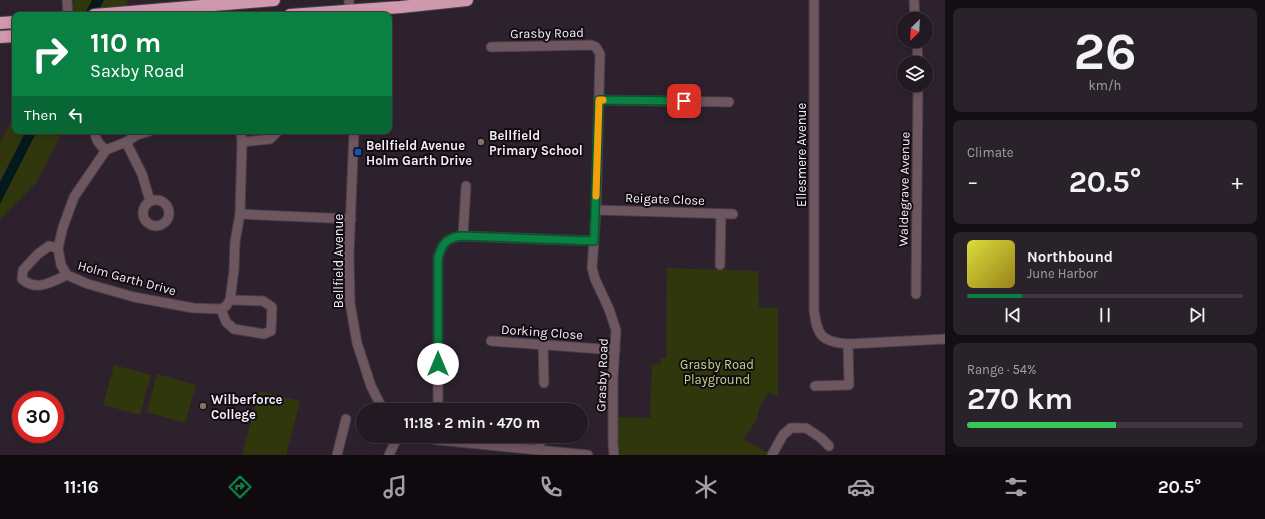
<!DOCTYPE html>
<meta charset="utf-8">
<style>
body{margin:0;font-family:Karla,sans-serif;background:#2a222a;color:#f1f3f6;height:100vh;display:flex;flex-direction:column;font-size:15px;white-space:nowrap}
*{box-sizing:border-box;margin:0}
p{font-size:13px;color:#a2a0a5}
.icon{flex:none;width:22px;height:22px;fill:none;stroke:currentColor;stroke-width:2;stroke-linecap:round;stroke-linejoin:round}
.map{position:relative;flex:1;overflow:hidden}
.panel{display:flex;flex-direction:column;gap:8px;padding:8px;background:#130e13;width:320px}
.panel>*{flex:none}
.banner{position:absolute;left:12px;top:12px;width:380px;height:122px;border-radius:8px;box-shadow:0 2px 6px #0003,0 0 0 1px #3f3840;background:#0b8043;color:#fff;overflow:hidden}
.needle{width:26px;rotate:204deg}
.tools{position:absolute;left:897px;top:12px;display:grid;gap:8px}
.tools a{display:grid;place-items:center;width:36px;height:36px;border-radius:50%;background:#221922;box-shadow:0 2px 6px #0003,0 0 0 1px #3f3840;font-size:20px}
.speed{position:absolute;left:12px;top:391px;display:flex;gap:8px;font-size:20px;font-weight:700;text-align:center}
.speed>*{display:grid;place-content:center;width:52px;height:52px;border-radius:50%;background:#221922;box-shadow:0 2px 6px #0003,0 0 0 1px #3f3840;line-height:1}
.speed .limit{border:6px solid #d22;background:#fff;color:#111}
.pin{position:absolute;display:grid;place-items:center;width:34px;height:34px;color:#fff;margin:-17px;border-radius:8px;box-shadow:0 2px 6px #0006}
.me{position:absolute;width:44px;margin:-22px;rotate:0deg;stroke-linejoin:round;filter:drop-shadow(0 0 3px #0008)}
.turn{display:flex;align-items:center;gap:14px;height:84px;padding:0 12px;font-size:18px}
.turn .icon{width:52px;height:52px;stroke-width:2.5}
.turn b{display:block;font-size:28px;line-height:34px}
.then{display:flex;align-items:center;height:38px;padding:0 12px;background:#0003;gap:8px;font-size:15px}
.big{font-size:30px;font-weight:700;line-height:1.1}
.panel .card{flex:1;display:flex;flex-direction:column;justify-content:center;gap:6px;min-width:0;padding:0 14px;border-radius:8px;background:#2a222a}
.panel .dial{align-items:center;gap:0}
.dial b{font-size:52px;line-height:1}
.song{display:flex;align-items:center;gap:12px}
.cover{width:48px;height:48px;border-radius:6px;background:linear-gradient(135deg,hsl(60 70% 55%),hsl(50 70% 35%))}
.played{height:4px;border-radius:2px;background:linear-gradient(90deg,#0b8043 20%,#3f3840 20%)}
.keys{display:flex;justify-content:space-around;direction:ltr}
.heat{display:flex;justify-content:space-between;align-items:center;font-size:22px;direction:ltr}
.charge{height:6px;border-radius:3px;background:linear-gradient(90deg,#34c759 54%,#3f3840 0)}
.trip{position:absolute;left:356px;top:403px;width:232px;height:40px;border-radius:20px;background:#221922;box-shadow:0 2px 6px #0003,0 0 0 1px #3f3840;font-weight:700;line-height:40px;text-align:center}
.tab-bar{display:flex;height:64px;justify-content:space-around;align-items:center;background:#0e0a0e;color:#a2a0a5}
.tab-bar .icon{width:28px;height:28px}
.tab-bar .on{color:#0b8043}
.tab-bar b{font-size:18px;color:#f1f3f6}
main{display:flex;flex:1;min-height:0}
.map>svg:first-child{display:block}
.green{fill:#31370c}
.water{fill:#04191b}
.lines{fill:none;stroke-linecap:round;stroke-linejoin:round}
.minor-casing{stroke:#493d4a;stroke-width:11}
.highway-casing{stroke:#493d4a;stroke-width:14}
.minor{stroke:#6d565e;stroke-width:9}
.highway{stroke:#cf98ac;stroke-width:12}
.route-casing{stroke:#07532c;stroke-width:10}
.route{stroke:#0b8043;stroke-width:7}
.slow{stroke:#f59e0b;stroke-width:7}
.education-dot{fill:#8d6e63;stroke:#120d12;stroke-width:1.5}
.transit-dot{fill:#1a4fb4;stroke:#120d12;stroke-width:1.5}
.labels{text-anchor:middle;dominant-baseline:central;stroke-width:4;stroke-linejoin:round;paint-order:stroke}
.street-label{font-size:13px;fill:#f5ecf5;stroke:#120d12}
.poi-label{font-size:13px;font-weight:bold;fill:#f5ecf5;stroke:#120d12;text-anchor:start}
.park-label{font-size:13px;fill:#c6d589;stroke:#120d12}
</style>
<main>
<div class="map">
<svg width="945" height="455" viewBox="0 0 945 455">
<rect width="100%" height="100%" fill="#2d212e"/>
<g class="green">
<path d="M75 0H128L122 15H66Z"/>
<path d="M15 113V131H26L0 182V143Z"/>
<path d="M37 131H63L36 183 0 219V204Z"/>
<path d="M667 268 758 271 759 308H778V397L769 392 759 410 757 419 744 439 768 453 767 455H615L616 417 650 418 652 365 661 364V358H666Z"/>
<path d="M114 365 151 375 140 415 103 405Z"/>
<path d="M157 374 196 385 185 423 147 412Z"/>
<path d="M259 391 300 401 286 455H242Z"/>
</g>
<g class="water">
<path d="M92 0H104L96 15H84Z"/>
<path d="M26 131H37L0 204V182Z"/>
</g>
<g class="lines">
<g class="minor-casing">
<g id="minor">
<path d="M67 0 68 15"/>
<path d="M349 0V7L352 15"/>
<path d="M814 0V310C817 335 821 342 848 344L945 339"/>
<path d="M914 0 915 19"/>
<path d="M917 41 918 63"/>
<path d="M491 47 591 45 596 47 600 54 596 210 592 268 595 279 609 309 616 330 613 378V443L614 455"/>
<path d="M599 100 729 102"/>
<path d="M95 131C95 140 99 145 106 150"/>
<path d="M150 131 137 135 126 142 106 150 74 197 63 227 58 248 61 265 67 275 88 284 134 297 193 308 221 309 226 306 230 300 234 270 235 242 240 214 242 142 241 131"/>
<path d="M354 131 349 255 350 303 357 343 371 386 383 410"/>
<path d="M126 142 142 174 150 201"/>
<path d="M242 142 270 139 278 131"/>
<circle cx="156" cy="213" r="13"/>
<path d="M596 210 733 214"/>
<path d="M240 214 351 219"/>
<path d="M463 236 466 186"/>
<path d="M58 248 49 246 38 254 23 270 22 279C37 292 51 282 67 275"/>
<path d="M720 265 721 214"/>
<path d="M916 294 918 85"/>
<path d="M221 309 226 322 234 329 264 334 271 331 272 307 263 301 230 300"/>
<path d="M491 341 615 350"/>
<path d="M543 345 544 383"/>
<path d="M815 386 849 385 848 344"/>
<path d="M438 410V258C442 244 446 238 461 236L594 241"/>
<path d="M418 436 438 440 588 455"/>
<path d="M539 450 541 436"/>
<path d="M337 455 346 419"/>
<path d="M389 455 398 436"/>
<path d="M772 455 783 435 791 428H806L821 438 829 446"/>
</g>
</g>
<g class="highway-casing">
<g id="highway">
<path d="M94 15 274 0"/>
<path d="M290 15 401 7 467 0"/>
<path d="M0 23 15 22"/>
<path d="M0 37 15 36"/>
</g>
</g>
<use href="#minor" class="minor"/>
<use href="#highway" class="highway"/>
</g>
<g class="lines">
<g class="route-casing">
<path id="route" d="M438 364V258C442 244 446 238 461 236L594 241 599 100 684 101"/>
</g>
<use href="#route" class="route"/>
<path class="slow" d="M596 196 599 100H603"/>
</g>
<g class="education-dot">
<circle cx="481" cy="142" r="4"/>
<circle cx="203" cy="406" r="4"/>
</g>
<rect class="transit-dot" x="354" y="148" width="8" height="8" rx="2"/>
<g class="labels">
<g class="street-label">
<text transform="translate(547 33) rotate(-1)">Grasby Road</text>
<text transform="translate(801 155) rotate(-90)">Ellesmere Avenue</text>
<text transform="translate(904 189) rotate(-89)">Waldegrave Avenue</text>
<text transform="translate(665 199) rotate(2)">Reigate Close</text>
<text transform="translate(338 261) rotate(-90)">Bellfield Avenue</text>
<text transform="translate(127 278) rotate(15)">Holm Garth Drive</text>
<text transform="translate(542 332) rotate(4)">Dorking Close</text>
<text transform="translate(602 375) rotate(-88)">Grasby Road</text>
</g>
<g class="poi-label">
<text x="489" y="135">Bellfield<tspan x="489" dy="15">Primary School</tspan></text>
<text x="366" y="145">Bellfield Avenue<tspan x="366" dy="15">Holm Garth Drive</tspan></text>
<text x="211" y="399">Wilberforce<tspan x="211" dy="15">College</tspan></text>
</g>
<g class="park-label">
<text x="717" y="364">Grasby Road<tspan x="717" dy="15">Playground</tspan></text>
</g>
</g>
</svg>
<div class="tools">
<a><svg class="needle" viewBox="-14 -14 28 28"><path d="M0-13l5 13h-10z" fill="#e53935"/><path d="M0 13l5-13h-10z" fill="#a2a0a5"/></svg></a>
<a><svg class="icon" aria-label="layers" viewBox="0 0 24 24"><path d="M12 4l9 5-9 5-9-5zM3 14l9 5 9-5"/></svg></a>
</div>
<div class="speed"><div class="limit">30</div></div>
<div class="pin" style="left:684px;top:101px;background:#d93025"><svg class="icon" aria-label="arrive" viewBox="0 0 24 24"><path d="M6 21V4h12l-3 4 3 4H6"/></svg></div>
<svg class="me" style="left:438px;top:364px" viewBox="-20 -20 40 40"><circle r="19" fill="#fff"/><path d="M0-13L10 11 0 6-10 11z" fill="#0b8043"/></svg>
<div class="trip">11:18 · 2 min · 470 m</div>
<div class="banner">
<div class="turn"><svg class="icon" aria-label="right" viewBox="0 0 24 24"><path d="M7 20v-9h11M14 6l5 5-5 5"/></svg><div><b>110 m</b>Saxby Road</div></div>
<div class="then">Then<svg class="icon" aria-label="left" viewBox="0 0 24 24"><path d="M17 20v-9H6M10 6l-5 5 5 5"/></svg></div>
</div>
</div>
<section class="panel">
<div class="card dial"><b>26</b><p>km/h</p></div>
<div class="card"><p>Climate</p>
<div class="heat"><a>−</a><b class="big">20.5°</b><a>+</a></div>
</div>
<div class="card">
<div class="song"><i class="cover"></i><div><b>Northbound</b><p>June Harbor</p></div></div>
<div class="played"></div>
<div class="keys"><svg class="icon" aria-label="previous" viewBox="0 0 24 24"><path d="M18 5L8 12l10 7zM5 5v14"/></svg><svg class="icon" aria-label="pause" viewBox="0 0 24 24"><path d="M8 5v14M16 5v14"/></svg><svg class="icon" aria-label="next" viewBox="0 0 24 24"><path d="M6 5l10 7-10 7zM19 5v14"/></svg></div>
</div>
<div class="card"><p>Range · 54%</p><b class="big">270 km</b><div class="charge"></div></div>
</section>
</main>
<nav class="tab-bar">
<b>11:16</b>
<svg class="icon on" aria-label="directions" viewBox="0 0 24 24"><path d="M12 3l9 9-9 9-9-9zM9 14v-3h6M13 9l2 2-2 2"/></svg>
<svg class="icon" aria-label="music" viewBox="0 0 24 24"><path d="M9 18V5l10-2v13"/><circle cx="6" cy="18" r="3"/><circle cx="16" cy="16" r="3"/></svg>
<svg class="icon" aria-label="phone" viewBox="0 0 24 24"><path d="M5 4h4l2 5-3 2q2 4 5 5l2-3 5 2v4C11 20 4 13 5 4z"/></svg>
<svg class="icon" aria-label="climate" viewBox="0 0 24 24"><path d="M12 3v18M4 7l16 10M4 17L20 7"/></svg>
<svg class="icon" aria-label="car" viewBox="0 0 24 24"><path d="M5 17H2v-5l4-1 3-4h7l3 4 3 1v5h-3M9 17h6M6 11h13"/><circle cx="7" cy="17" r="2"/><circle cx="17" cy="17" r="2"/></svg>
<svg class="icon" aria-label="filters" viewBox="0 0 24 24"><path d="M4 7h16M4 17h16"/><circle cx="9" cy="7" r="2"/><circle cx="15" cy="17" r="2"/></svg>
<b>20.5°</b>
</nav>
